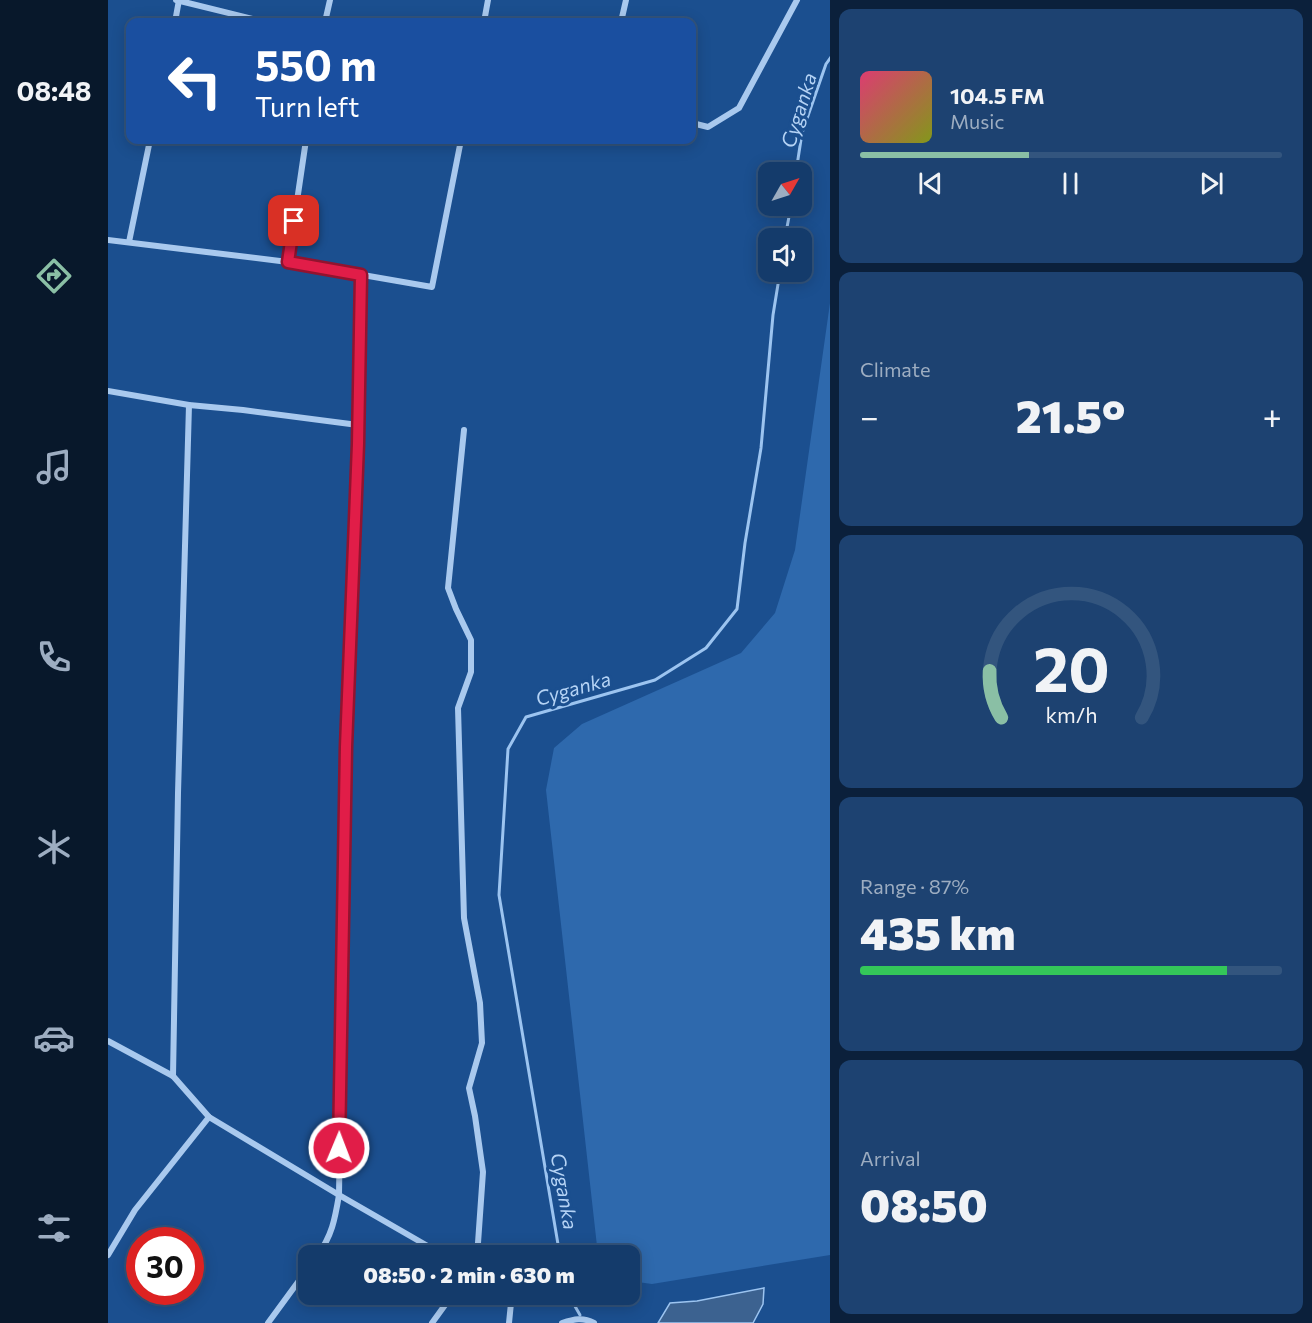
<!DOCTYPE html>
<meta charset="utf-8">
<style>
body{margin:0;font-family:Commissioner,sans-serif;background:#1d4271;color:#f1f3f6;height:100vh;display:flex;flex-direction:column;font-size:22px;white-space:nowrap}
*{box-sizing:border-box;margin:0}
p{font-size:20px;color:#9dadc1}
.icon{flex:none;width:33px;height:33px;fill:none;stroke:currentColor;stroke-width:2;stroke-linecap:round;stroke-linejoin:round}
.map{position:relative;flex:1;overflow:hidden}
.side{display:flex;flex-direction:column;gap:9px;padding:9px;background:#0b203b;width:482px}
.side>*{flex:none}
.hud{position:absolute;left:18px;top:18px;width:570px;height:126px;border-radius:12px;box-shadow:0 3px 15px #0003,0 0 0 2px #33557e;background:#1a4fa0;color:#fff;overflow:hidden}
.needle{width:39px;rotate:51deg}
.tools{position:absolute;left:650px;top:162px;display:grid;gap:12px}
.tools a{display:grid;place-items:center;width:54px;height:54px;border-radius:12px;background:#143b6b;box-shadow:0 3px 15px #0003,0 0 0 2px #33557e;font-size:30px}
.speed{position:absolute;left:18px;top:1227px;display:flex;gap:12px;font-size:30px;font-weight:700;text-align:center}
.speed>*{display:grid;place-content:center;width:78px;height:78px;border-radius:50%;background:#143b6b;box-shadow:0 3px 15px #0003,0 0 0 2px #33557e;line-height:1}
.speed .limit{border:9px solid #d22;background:#fff;color:#111}
.pin{position:absolute;display:grid;place-items:center;width:51px;height:51px;color:#fff;margin:-26px;border-radius:12px;box-shadow:0 3px 9px #0006}
.me{position:absolute;width:66px;margin:-33px;rotate:1deg;stroke-linejoin:round;filter:drop-shadow(0 0 4px #0008)}
.turn{display:flex;align-items:center;gap:21px;height:126px;padding:0 30px;font-size:27px}
.turn .icon{width:78px;height:78px;stroke-width:2.5}
.turn b{display:block;font-size:42px;line-height:51px}
.big{font-size:45px;font-weight:800;line-height:1.1}
.side .widget{flex:1;display:flex;flex-direction:column;justify-content:center;gap:9px;min-width:0;padding:0 21px;border-radius:12px;background:#1d4271}
.side .dial{align-items:center;gap:0}
.dial svg{height:156px;overflow:visible;fill:none;stroke:#33557e;stroke-width:7;stroke-linecap:round;text-anchor:middle}
.dial text{fill:#f1f3f6;stroke:none}
.song{display:flex;align-items:center;gap:18px}
.cover{width:72px;height:72px;border-radius:9px;background:linear-gradient(135deg,hsl(340 70% 55%),hsl(70 70% 35%))}
.played{height:6px;border-radius:3px;background:linear-gradient(90deg,#8abfa5 40%,#33557e 40%)}
.keys{display:flex;justify-content:space-around;direction:ltr}
.heat{display:flex;justify-content:space-between;align-items:center;font-size:33px;direction:ltr}
.charge{height:9px;border-radius:4px;background:linear-gradient(90deg,#34c759 87%,#33557e 0)}
.trip{position:absolute;left:190px;top:1245px;width:342px;height:60px;border-radius:12px;background:#143b6b;box-shadow:0 3px 15px #0003,0 0 0 2px #33557e;font-weight:800;line-height:60px;text-align:center}
main{display:flex;flex:1;min-height:0}
.tab-bar{display:flex;flex-direction:column;width:108px;justify-content:space-around;align-items:center;background:#08182b;color:#9dadc1}
.tab-bar .icon{width:42px;height:42px}
.tab-bar .current{color:#8abfa5}
.tab-bar b{font-size:27px;color:#f1f3f6}
.map>svg:first-child{display:block}
.green{fill:#2e69ad}
.water{fill:#3c6290;stroke:#9cc4f0;stroke-width:1.5}
.lines{fill:none;stroke-linecap:round;stroke-linejoin:round}
.stream{stroke:#9cc4f0;stroke-width:3}
.street{stroke:#a9c9ee;stroke-width:6}
.route-casing{stroke:#92132f;stroke-width:15}
.route{stroke:#e11d48;stroke-width:10}
.labels{text-anchor:middle;dominant-baseline:central;stroke-width:6;stroke-linejoin:round;paint-order:stroke}
.water-label{font-size:20px;font-style:italic;fill:#b5d3f5;stroke:#1b4f8f}
</style>
<main>
<nav class="tab-bar">
<b>08:48</b>
<svg class="icon current" aria-label="directions" viewBox="0 0 24 24"><path d="M12 3l9 9-9 9-9-9zM9 14v-3h6M13 9l2 2-2 2"/></svg>
<svg class="icon" aria-label="music" viewBox="0 0 24 24"><path d="M9 18V5l10-2v13"/><circle cx="6" cy="18" r="3"/><circle cx="16" cy="16" r="3"/></svg>
<svg class="icon" aria-label="phone" viewBox="0 0 24 24"><path d="M5 4h4l2 5-3 2q2 4 5 5l2-3 5 2v4C11 20 4 13 5 4z"/></svg>
<svg class="icon" aria-label="climate" viewBox="0 0 24 24"><path d="M12 3v18M4 7l16 10M4 17L20 7"/></svg>
<svg class="icon" aria-label="car" viewBox="0 0 24 24"><path d="M5 17H2v-5l4-1 3-4h7l3 4 3 1v5h-3M9 17h6M6 11h13"/><circle cx="7" cy="17" r="2"/><circle cx="17" cy="17" r="2"/></svg>
<svg class="icon" aria-label="filters" viewBox="0 0 24 24"><path d="M4 7h16M4 17h16"/><circle cx="9" cy="7" r="2"/><circle cx="15" cy="17" r="2"/></svg>
</nav>
<div class="map">
<svg width="723" height="1323" viewBox="0 0 723 1323">
<rect width="100%" height="100%" fill="#1b4f8f"/>
<path class="green" d="M722 267V1255L544 1284 522 1281V1256L490 1255 438 790 446 748 474 724 633 653 667 613 687 550 722 303Z"/>
<path class="water" d="M656 1288 655 1304 645 1323H550L562 1303 589 1301Z"/>
<g class="lines">
<g class="stream">
<path d="M688 172 694 133 718 64 723 57"/>
<path d="M677 238 683 206"/>
<path d="M452 1256 391 895 400 749 418 717 547 680 598 648 629 609 637 543 653 448 665 315 672 272"/>
<path d="M460 1294 472 1315"/>
</g>
<g class="street">
<path d="M68 0 157 22"/>
<path d="M67 22 71 0"/>
<path d="M217 22 222 0"/>
<path d="M376 22 380 0"/>
<path d="M513 22 518 0"/>
<path d="M584 123 600 127 631 108 689 0"/>
<path d="M0 240 180 262 324 287 353 140"/>
<path d="M21 242 42 140"/>
<path d="M180 262 198 140"/>
<path d="M0 391 81 405 135 410 250 425"/>
<path d="M356 430 340 588 348 609 363 640V672L350 708 356 918 372 1003 374 1043 361 1088 367 1116 375 1172 370 1243 367 1256"/>
<path d="M0 1041 65 1076 101 1117 231 1195 337 1256"/>
<path d="M65 1076 70 793 81 405"/>
<path d="M0 1255 27 1210 101 1117"/>
<path d="M209 1256C224 1236 227 1219 231 1195L238 747 250 444 253 275"/>
<path d="M397 1294 403 1303 401 1323"/>
<path d="M160 1323 201 1267"/>
<path d="M324 1323 345 1294"/>
<path d="M454 1323C466 1319 475 1317 486 1323"/>
</g>
</g>
<g class="lines">
<g class="route-casing">
<path id="route" d="M186 221 180 262 253 275 250 444 238 747 231 1148"/>
</g>
<use href="#route" class="route"/>
</g>
<g class="labels">
<g class="water-label">
<text transform="translate(690 110) rotate(-73)">Cyganka</text>
<text transform="translate(465 688) rotate(-16)">Cyganka</text>
<text transform="translate(457 1191) rotate(80)">Cyganka</text>
</g>
</g>
</svg>
<div class="tools">
<a><svg class="needle" viewBox="-14 -14 28 28"><path d="M0-13l5 13h-10z" fill="#e53935"/><path d="M0 13l5-13h-10z" fill="#9dadc1"/></svg></a>
<a><svg class="icon" aria-label="sound" viewBox="0 0 24 24"><path d="M4 9h4l5-4v14l-5-4H4zM17 9q2 3 0 6"/></svg></a>
</div>
<div class="speed"><div class="limit">30</div></div>
<div class="pin" style="left:186px;top:221px;background:#d93025"><svg class="icon" aria-label="arrive" viewBox="0 0 24 24"><path d="M6 21V4h12l-3 4 3 4H6"/></svg></div>
<svg class="me" style="left:231px;top:1148px" viewBox="-20 -20 40 40"><circle r="17" fill="#e11d48" stroke="#fff" stroke-width="3"/><path d="M0-11L8 9 0 5-8 9z" fill="#fff"/></svg>
<div class="trip">08:50 · 2 min · 630 m</div>
<div class="hud">
<div class="turn"><svg class="icon" aria-label="left" viewBox="0 0 24 24"><path d="M17 20v-9H6M10 6l-5 5 5 5"/></svg><div><b>550 m</b>Turn left</div></div>
</div>
</div>
<section class="side">
<div class="widget">
<div class="song"><i class="cover"></i><div><b>104.5 FM</b><p>Music</p></div></div>
<div class="played"></div>
<div class="keys"><svg class="icon" aria-label="previous" viewBox="0 0 24 24"><path d="M18 5L8 12l10 7zM5 5v14"/></svg><svg class="icon" aria-label="pause" viewBox="0 0 24 24"><path d="M8 5v14M16 5v14"/></svg><svg class="icon" aria-label="next" viewBox="0 0 24 24"><path d="M6 5l10 7-10 7zM19 5v14"/></svg></div>
</div>
<div class="widget"><p>Climate</p>
<div class="heat"><a>−</a><b class="big">21.5°</b><a>+</a></div>
</div>
<div class="widget dial"><svg viewBox="0 0 100 80">
<path d="M14 69A42 42 0 1 1 86 69"/>
<path d="M14 69A42 42 0 0 1 8 45" stroke="#8abfa5"/>
<text x="50" y="56" font-size="32" font-weight="700">20</text>
<text x="50" y="72" font-size="11">km/h</text>
</svg></div>
<div class="widget"><p>Range · 87%</p><b class="big">435 km</b><div class="charge"></div></div>
<div class="widget"><p>Arrival</p><b class="big">08:50</b></div>
</section>
</main>
